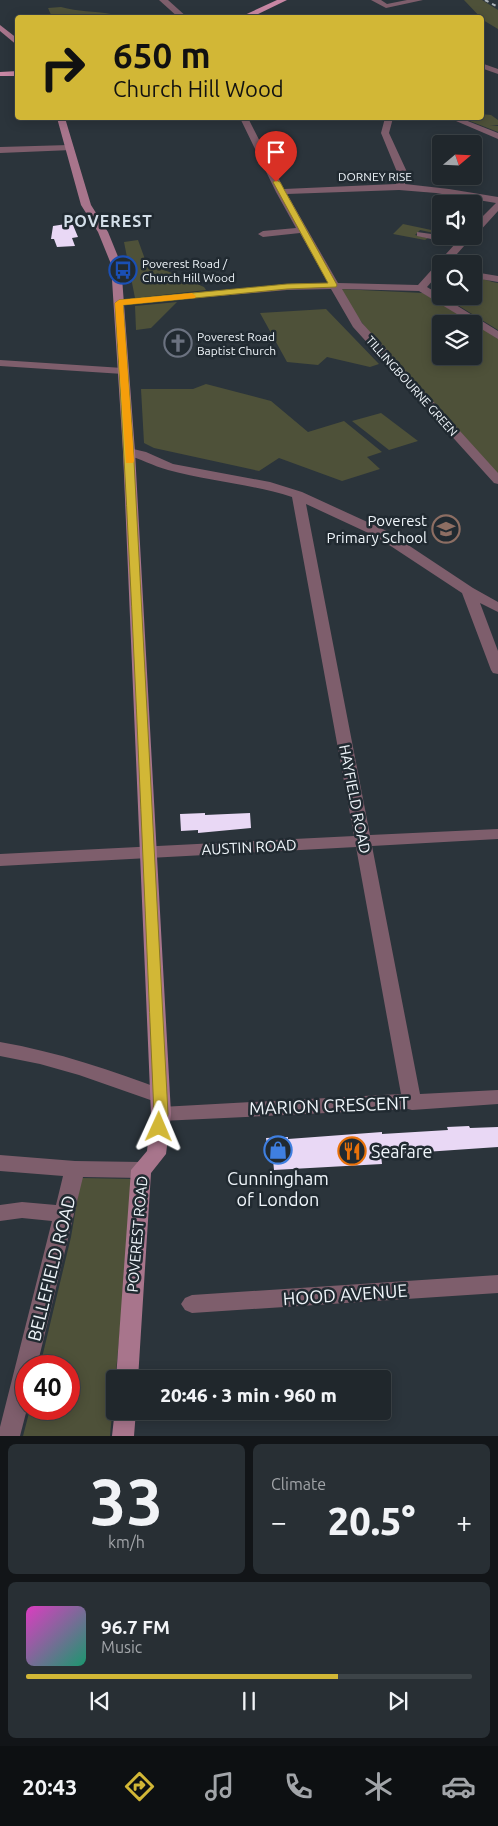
<!DOCTYPE html>
<meta charset="utf-8">
<style>
body{margin:0;font-family:Ubuntu,sans-serif;background:#282f34;color:#f1f3f6;height:100vh;display:flex;flex-direction:column;font-size:19px;white-space:nowrap}
*{box-sizing:border-box;margin:0}
p{font-size:16px;color:#a2a5a9}
.icon{flex:none;width:28px;height:28px;fill:none;stroke:currentColor;stroke-width:2;stroke-linecap:round;stroke-linejoin:round}
.map{position:relative;height:1436px;overflow:hidden}
.drawer{display:flex;flex-direction:column;gap:8px;padding:8px;background:#121518;flex:1}
.drawer>*{flex:none}
.guide{position:absolute;left:15px;top:15px;width:469px;height:105px;border-radius:5px;box-shadow:0 2px 12px #0003,0 0 0 1px #3d4448;background:#d2b736;color:#111;overflow:hidden}
.needle{width:32px;rotate:71deg}
.tools{position:absolute;left:432px;top:135px;display:grid;gap:10px}
.tools a{display:grid;place-items:center;width:50px;height:50px;border-radius:5px;background:#20272c;box-shadow:0 2px 12px #0003,0 0 0 1px #3d4448;font-size:25px}
.speed{position:absolute;left:15px;top:1355px;display:flex;gap:10px;font-size:25px;font-weight:700;text-align:center}
.speed>*{display:grid;place-content:center;width:65px;height:65px;border-radius:50%;background:#20272c;box-shadow:0 2px 12px #0003,0 0 0 1px #3d4448;line-height:1}
.speed .limit{border:8px solid #d22;background:#fff;color:#111}
.pin{position:absolute;display:grid;place-items:center;width:42px;height:42px;color:#fff;margin:-51px -21px;border-radius:50% 50% 50% 0;rotate:-45deg;box-shadow:0 0 5px #0007}
.pin .icon{rotate:45deg}
.me{position:absolute;width:55px;margin:-28px;rotate:1deg;stroke-linejoin:round;filter:drop-shadow(0 0 4px #0008)}
.turn{display:flex;align-items:center;gap:18px;height:105px;padding:0 15px;font-size:22px}
.turn .icon{width:65px;height:65px;stroke-width:2.5}
.turn b{display:block;font-size:35px;line-height:42px}
.big{font-size:38px;font-weight:800;line-height:1.1}
.drawer .widget{flex:1;display:flex;flex-direction:column;justify-content:center;gap:8px;min-width:0;padding:0 18px;border-radius:8px;background:#282f34}
.drawer .dial{align-items:center;gap:0}
.dial b{font-size:65px;line-height:1}
.song{display:flex;align-items:center;gap:15px}
.cover{width:60px;height:60px;border-radius:8px;background:linear-gradient(135deg,hsl(310 70% 55%),hsl(160 70% 35%))}
.played{height:5px;border-radius:2px;background:linear-gradient(90deg,#d2b736 70%,#3d4448 70%)}
.keys{display:flex;justify-content:space-around;direction:ltr}
.heat{display:flex;justify-content:space-between;align-items:center;font-size:28px;direction:ltr}
.drawer .tiles{flex:1;display:grid;gap:8px;grid-template-columns:1fr 1fr}
.widget:last-child{grid-column:span 2}
.trip{position:absolute;left:106px;top:1370px;width:285px;height:50px;border-radius:5px;background:#20272c;box-shadow:0 2px 12px #0003,0 0 0 1px #3d4448;font-weight:800;line-height:50px;text-align:center}
.dock{display:flex;height:80px;justify-content:space-around;align-items:center;background:#0d1012;color:#a2a5a9}
.dock .icon{width:35px;height:35px}
.dock .active{color:#d2b736}
.dock b{font-size:22px;color:#f1f3f6}
.map>svg:first-child{display:block}
.green{fill:#4e5139;fill-rule:evenodd}
.building{fill:#e9d8f5}
.lines{fill:none;stroke-linecap:round;stroke-linejoin:round}
.street{fill:#7e5e6c;fill-rule:evenodd}
.secondary{fill:#a8758c;fill-rule:evenodd}
.primary{fill:#c887a4;fill-rule:evenodd}
.rail{stroke:#adb4ba;stroke-width:2;stroke-dasharray:4 4;stroke-linecap:butt}
.route{fill:#d2b736;stroke:#887723}
.slow{fill:#f59e0b}
.labels{text-anchor:middle;dominant-baseline:central;stroke-width:5;stroke-linejoin:round;paint-order:stroke}
.far-street-label{font-size:12px;fill:#eff5fa;stroke:#212a31}
.far-poi-label{font-size:12px;fill:#eff5fa;stroke:#212a31;text-anchor:start}
.poi-label{font-size:15px;fill:#eff5fa;stroke:#212a31;text-anchor:end}
.street-label{font-size:15px;fill:#eff5fa;stroke:#212a31}
.far-district-label{font-size:16px;font-weight:bold;letter-spacing:1px;fill:#d3dee8;stroke:#212a31}
.near-street-label{font-size:18px;fill:#eff5fa;stroke:#212a31}
.near-poi-label{font-size:18px;fill:#eff5fa;stroke:#212a31;text-anchor:start}
</style>
<div class="map">
<svg width="498" height="1436" viewBox="0 0 498 1436">
<rect width="100%" height="100%" fill="#2b343b"/>
<g class="green">
<path d="M464 0H482L498 10V29L483 20Z"/>
<path d="M61 7C78 12 94 11 111 14L109 17H52L48 8Z"/>
<path d="M481 114 491 115 498 120V125L490 126H498V132L462 118H481Z"/>
<path d="M403 224 436 231 434 233 420 230 415 235 428 238 425 240 393 234Z"/>
<path d="M138 240 146 262 204 287 206 290 135 298 124 242Z"/>
<path d="M474 276C483 278 489 282 498 283V330L443 296H474Z"/>
<path d="M340 289 423 293 498 338V474C443 415 381 359 340 289ZM441 324H474V356H441Z"/>
<path d="M177 302 151 328 136 330 135 306Z"/>
<path d="M326 309 379 364 370 367 327 357 318 365 287 362 260 313Z"/>
<path d="M206 384 271 401 308 432 344 421 382 452 367 457 380 469 342 481 279 458 259 471 154 448 144 443 141 389H193Z"/>
<path d="M381 413 418 441 389 450 352 421Z"/>
<path d="M81 1178 134 1179 110 1436H23L30 1409H69V1366H40L71 1237Z"/>
</g>
<g class="building">
<path d="M66 224 73 225 78 237 72 238 75 246 57 247 54 239H51L53 226Z"/>
<path d="M205 813V815L250 813 251 828 198 833V830L181 831 180 814Z"/>
<path d="M469 1126 470 1128 498 1127V1147L381 1155 382 1164 274 1170 273 1160H269L266 1138 288 1137V1139L382 1132V1134L448 1130 447 1127Z"/>
</g>
<g class="lines">
<g class="street">
<path d="M159 0H168L188 18H179Z"/>
<path d="M371 0H381L387 4 407 0H423L386 8Z"/>
<path d="M481 63 498 69V74L481 68Z"/>
<path d="M240 118H248L284 189 396 184 397 172 381 133 385 118H393L389 133 407 172 405 184 449 189 498 197V211L478 233 474 234V225L496 203 436 193 399 190 287 194 338 283 418 285 455 244 417 236V232L460 238 462 236H473L448 264H441V271L427 287 498 331V339L419 291 342 289 362 323 498 473V484L494 483 353 327 331 289 287 290 115 305 114 303 115 301 119 300 287 284 328 283 300 233 263 237 258 234 263 231 296 228 276 192Z"/>
<path d="M449 118H460L498 133V139Z"/>
<path d="M69 145 74 148 72 150 0 153V147Z"/>
<path d="M474 272 498 276V282L474 278Z"/>
<path d="M0 360 123 368 129 371 123 374 0 366Z"/>
<path d="M129 448 146 452 173 464 270 482 302 492 387 531 473 588 498 602V612L480 603 498 651V674L493 673 491 670 462 593 377 537 306 504 370 835 498 829V839L372 846 420 1094 498 1090V1104L412 1110 408 1109 161 1121 154 1119 151 1114 154 1109 161 1107 401 1094 356 847 0 866V854L354 836 292 497C251 484 209 481 168 470 153 466 140 458 125 455L123 452Z"/>
<path d="M0 1042C57 1052 112 1070 166 1091L168 1096 166 1101 159 1103 79 1075 40 1064 0 1056Z"/>
<path d="M0 1155 75 1161 141 1162 148 1164 151 1170 148 1176 141 1178 83 1177 37 1366H26L27 1409 20 1436H0V1427L52 1221 22 1218 0 1221V1205L22 1202 56 1205 63 1176 0 1171Z"/>
<path d="M498 1275V1293L192 1313 185 1310 181 1304 185 1298 192 1295Z"/>
</g>
<g class="secondary">
<path d="M0 25 18 39V46L0 31Z"/>
<path d="M57 118H65L91 205 108 232 121 264 135 452 171 1114 166 1154 151 1173 138 1379H116L131 1170 147 1151 151 1114 123 452 111 264 98 232 81 205Z"/>
<path d="M115 1409V1411H136L134 1436H112Z"/>
</g>
<g class="primary">
<path d="M277 0H287L250 18H238Z"/>
<path d="M18 71V76H0V72Z"/>
</g>
<path class="rail" d="M485 0 498 7"/>
</g>
<path class="route" d="M276 180 280 182 337 285 336 287 287 289 123 305 133 442 168 1114 164 1131 159 1133 154 1131 152 1127 154 1114C142 843 132 573 115 303L119 300 287 284 328 283 273 182Z"/>
<path class="slow" d="M192 293 196 296 195 298 123 305 134 461 133 463H126L115 303 119 300Z"/>
<defs>
<g id="bus-ring" transform="scale(1.4375)"><circle r="9.5" fill="#212a31" stroke="#1a4fb4" stroke-width="1.5"/><path d="M-5-6H5V4H4V6H2V4H-2V6H-4V4H-5ZM-3.5-4V0h7V-4ZM-3.5 1.2v1.5H-2V1.2ZM2 1.2v1.5H3.5V1.2Z" fill="#1a4fb4"/></g>
<g id="church-ring" transform="scale(1.4375)"><circle r="9.5" fill="#212a31" stroke="#6b7280" stroke-width="1.5"/><path d="M-1.2-6h2.4v3.5h3.3v2.4h-3.3V6h-2.4V-.1h-3.3v-2.4h3.3Z" fill="#6b7280"/></g>
<g id="school-ring" transform="scale(1.4375)"><circle r="9.5" fill="#212a31" stroke="#8d6e63" stroke-width="1.5"/><path d="M0-5L7-2L0 1L-7-2ZM-4 1L0 2.5L4 1V4Q0 6-4 4Z" fill="#8d6e63"/></g>
<g id="shop-ring" transform="scale(1.4375)"><circle r="9.5" fill="#212a31" stroke="#3f7fe0" stroke-width="1.5"/><path d="M-5-2.5h2.3a2.7 3.5 0 0 1 5.4 0H5L5.5 6h-11ZM-1.5-2.5h3a1.5 2.3 0 0 0-3 0Z" fill="#3f7fe0"/></g>
<g id="restaurant-ring" transform="scale(1.4375)"><circle r="9.5" fill="#212a31" stroke="#e8710a" stroke-width="1.5"/><path d="M-5-6h1v4h1v-4h1v4h1v-4h1v5L-1.5 .5V6h-2V.5L-5-1ZM5-6V6H3V1.5H1.5Q1.5-4 5-6Z" fill="#e8710a"/></g>
</defs>
<g fill-rule="evenodd">
<use href="#bus-ring" x="123" y="270"/>
<use href="#church-ring" x="178" y="343"/>
<use href="#school-ring" x="446" y="529"/>
<use href="#shop-ring" x="278" y="1150"/>
<use href="#restaurant-ring" x="352" y="1151"/>
</g>
<g class="labels">
<g class="far-street-label">
<text x="375" y="176">DORNEY RISE</text>
<text transform="translate(412 386) rotate(48)">TILLINGBOURNE GREEN</text>
</g>
<g class="far-poi-label">
<text x="142" y="263">Poverest Road /<tspan x="142" dy="14">Church Hill Wood</tspan></text>
<text x="197" y="336">Poverest Road<tspan x="197" dy="14">Baptist Church</tspan></text>
</g>
<g class="poi-label">
<text x="427" y="520">Poverest<tspan x="427" dy="17">Primary School</tspan></text>
</g>
<g class="street-label">
<text transform="translate(355 799) rotate(79)">HAYFIELD ROAD</text>
<text transform="translate(249 847) rotate(-3)">AUSTIN ROAD</text>
<text transform="translate(137 1234) rotate(-85)">POVEREST ROAD</text>
</g>
<g class="far-district-label">
<text x="108" y="221">POVEREST</text>
</g>
<g class="near-street-label">
<text transform="translate(329 1105) rotate(-2)">MARION CRESCENT</text>
<text transform="translate(51 1268) rotate(-76)">BELLEFIELD ROAD</text>
<text transform="translate(345 1294) rotate(-4)">HOOD AVENUE</text>
</g>
<g class="near-poi-label">
<text x="371" y="1151">Seafare</text>
<text x="278" y="1178" text-anchor="middle">Cunningham<tspan x="278" dy="21">of London</tspan></text>
</g>
</g>
</svg>
<div class="tools">
<a><svg class="needle" viewBox="-14 -14 28 28"><path d="M0-13l5 13h-10z" fill="#e53935"/><path d="M0 13l5-13h-10z" fill="#a2a5a9"/></svg></a>
<a><svg class="icon" aria-label="sound" viewBox="0 0 24 24"><path d="M4 9h4l5-4v14l-5-4H4zM17 9q2 3 0 6"/></svg></a>
<a><svg class="icon" aria-label="search" viewBox="0 0 24 24"><circle cx="10" cy="10" r="6"/><path d="M15 15l6 6"/></svg></a>
<a><svg class="icon" aria-label="layers" viewBox="0 0 24 24"><path d="M12 4l9 5-9 5-9-5zM3 14l9 5 9-5"/></svg></a>
</div>
<div class="speed"><div class="limit">40</div></div>
<div class="pin" style="left:276px;top:182px;background:#d93025"><svg class="icon" aria-label="arrive" viewBox="0 0 24 24"><path d="M6 21V4h12l-3 4 3 4H6"/></svg></div>
<svg class="me" style="left:159px;top:1127px" viewBox="-20 -20 40 40"><path d="M0-17L14 15 0 8-14 15z" fill="#d2b736" stroke="#fff" stroke-width="4"/></svg>
<div class="trip">20:46 · 3 min · 960 m</div>
<div class="guide">
<div class="turn"><svg class="icon" aria-label="right" viewBox="0 0 24 24"><path d="M7 20v-9h11M14 6l5 5-5 5"/></svg><div><b>650 m</b>Church Hill Wood</div></div>
</div>
</div>
<section class="drawer">
<div class="tiles">
<div class="widget dial"><b>33</b><p>km/h</p></div>
<div class="widget"><p>Climate</p>
<div class="heat"><a>−</a><b class="big">20.5°</b><a>+</a></div>
</div>
<div class="widget">
<div class="song"><i class="cover"></i><div><b>96.7 FM</b><p>Music</p></div></div>
<div class="played"></div>
<div class="keys"><svg class="icon" aria-label="previous" viewBox="0 0 24 24"><path d="M18 5L8 12l10 7zM5 5v14"/></svg><svg class="icon" aria-label="pause" viewBox="0 0 24 24"><path d="M8 5v14M16 5v14"/></svg><svg class="icon" aria-label="next" viewBox="0 0 24 24"><path d="M6 5l10 7-10 7zM19 5v14"/></svg></div>
</div>
</div>
</section>
<nav class="dock">
<b>20:43</b>
<svg class="icon active" aria-label="directions" viewBox="0 0 24 24"><path d="M12 3l9 9-9 9-9-9zM9 14v-3h6M13 9l2 2-2 2"/></svg>
<svg class="icon" aria-label="music" viewBox="0 0 24 24"><path d="M9 18V5l10-2v13"/><circle cx="6" cy="18" r="3"/><circle cx="16" cy="16" r="3"/></svg>
<svg class="icon" aria-label="phone" viewBox="0 0 24 24"><path d="M5 4h4l2 5-3 2q2 4 5 5l2-3 5 2v4C11 20 4 13 5 4z"/></svg>
<svg class="icon" aria-label="climate" viewBox="0 0 24 24"><path d="M12 3v18M4 7l16 10M4 17L20 7"/></svg>
<svg class="icon" aria-label="car" viewBox="0 0 24 24"><path d="M5 17H2v-5l4-1 3-4h7l3 4 3 1v5h-3M9 17h6M6 11h13"/><circle cx="7" cy="17" r="2"/><circle cx="17" cy="17" r="2"/></svg>
</nav>
